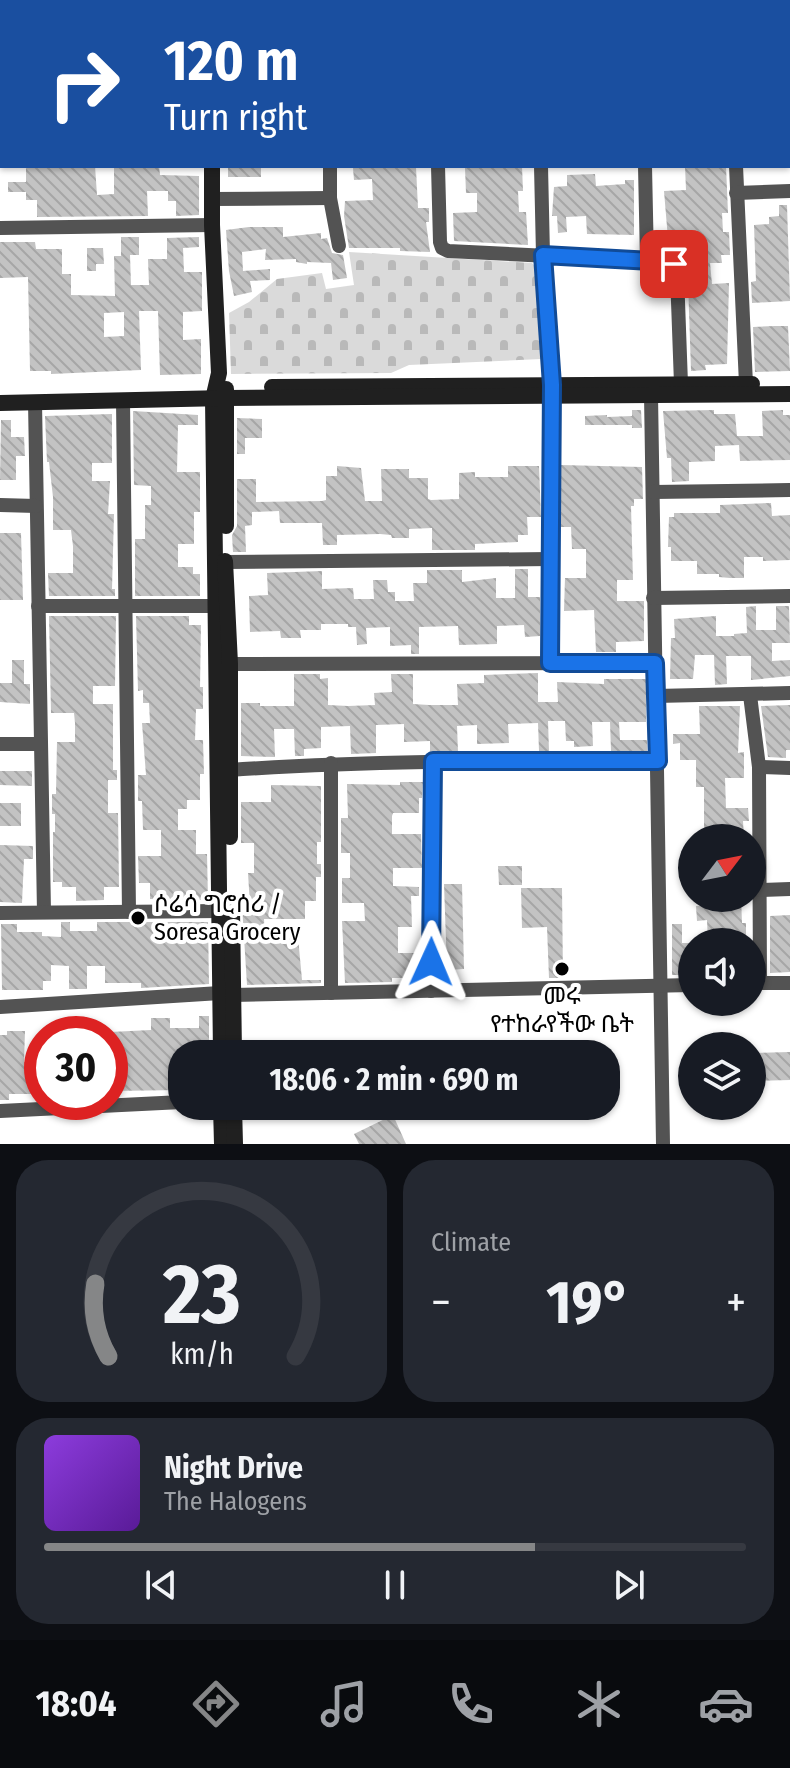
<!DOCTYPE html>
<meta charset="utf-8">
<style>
body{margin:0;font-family:"Fira Sans Condensed","Noto Sans Ethiopic",sans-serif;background:#242831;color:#f1f3f6;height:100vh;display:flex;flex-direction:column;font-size:30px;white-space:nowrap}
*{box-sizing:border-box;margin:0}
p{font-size:26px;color:#9ea1a6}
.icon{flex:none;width:44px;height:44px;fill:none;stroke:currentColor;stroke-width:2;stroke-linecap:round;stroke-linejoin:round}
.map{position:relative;height:1144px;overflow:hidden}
.side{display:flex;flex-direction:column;gap:16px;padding:16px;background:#0d0f14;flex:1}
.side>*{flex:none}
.guide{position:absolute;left:0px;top:0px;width:790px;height:168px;box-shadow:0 2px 6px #0004;background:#1a4fa0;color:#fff;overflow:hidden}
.needle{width:52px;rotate:58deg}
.controls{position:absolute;left:678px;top:824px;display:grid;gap:16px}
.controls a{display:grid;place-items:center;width:88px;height:88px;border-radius:50%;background:#171b24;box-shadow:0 2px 6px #0004;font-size:40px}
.speed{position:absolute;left:24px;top:1016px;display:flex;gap:16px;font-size:40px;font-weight:700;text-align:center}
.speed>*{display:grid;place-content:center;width:104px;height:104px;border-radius:50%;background:#171b24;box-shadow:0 2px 6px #0004;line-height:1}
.speed .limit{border:12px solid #d22;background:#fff;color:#111}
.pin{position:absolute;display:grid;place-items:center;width:68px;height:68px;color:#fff;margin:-34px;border-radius:16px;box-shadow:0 4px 12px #0006}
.me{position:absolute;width:88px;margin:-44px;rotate:1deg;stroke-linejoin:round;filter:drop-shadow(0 0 6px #0008)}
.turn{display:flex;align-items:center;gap:28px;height:168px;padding:0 32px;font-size:36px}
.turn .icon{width:104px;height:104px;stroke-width:2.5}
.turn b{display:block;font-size:56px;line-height:68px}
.big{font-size:60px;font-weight:700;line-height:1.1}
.side .card{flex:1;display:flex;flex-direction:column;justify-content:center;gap:12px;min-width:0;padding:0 28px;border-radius:32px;background:#242831}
.side .dial{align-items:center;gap:0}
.dial svg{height:208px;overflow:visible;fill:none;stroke:#363941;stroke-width:7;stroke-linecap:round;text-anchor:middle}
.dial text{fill:#f1f3f6;stroke:none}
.song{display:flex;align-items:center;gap:24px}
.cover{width:96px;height:96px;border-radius:12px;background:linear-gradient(135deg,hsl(270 70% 55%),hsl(270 70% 35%))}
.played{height:8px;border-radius:4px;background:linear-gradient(90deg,#858687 70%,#363941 70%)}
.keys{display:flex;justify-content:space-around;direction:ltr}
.heat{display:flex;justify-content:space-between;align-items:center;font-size:44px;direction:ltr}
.side .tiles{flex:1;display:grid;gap:16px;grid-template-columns:1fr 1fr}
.card:last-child{grid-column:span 2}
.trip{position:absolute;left:168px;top:1040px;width:452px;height:80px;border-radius:32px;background:#171b24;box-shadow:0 2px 6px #0004;font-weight:700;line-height:80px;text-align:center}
.menu{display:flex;height:128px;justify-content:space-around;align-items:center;background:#090b0e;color:#9ea1a6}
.menu .icon{width:56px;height:56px}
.menu .current{color:#858687}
.menu b{font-size:36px;color:#f1f3f6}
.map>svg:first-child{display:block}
.cemetery{fill:url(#cemetery-stones)}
.building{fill:url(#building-back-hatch);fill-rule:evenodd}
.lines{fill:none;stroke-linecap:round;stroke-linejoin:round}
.street{stroke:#535353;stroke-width:14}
.secondary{stroke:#202020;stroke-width:16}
.route-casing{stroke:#114b97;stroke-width:20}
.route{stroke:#1a73e8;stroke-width:14}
.poi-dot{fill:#000;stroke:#fff;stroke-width:3}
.labels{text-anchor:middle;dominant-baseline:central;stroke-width:8;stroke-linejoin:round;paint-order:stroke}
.poi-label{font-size:24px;fill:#000;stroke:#fff;text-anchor:start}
</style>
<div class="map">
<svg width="790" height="1144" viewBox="0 0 790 1144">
<defs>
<pattern id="cemetery-stones" width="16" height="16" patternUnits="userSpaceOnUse" patternTransform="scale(2)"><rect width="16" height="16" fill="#dadada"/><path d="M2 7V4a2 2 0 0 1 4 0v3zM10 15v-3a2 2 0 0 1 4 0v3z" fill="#b9b9b9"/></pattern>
<pattern id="building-back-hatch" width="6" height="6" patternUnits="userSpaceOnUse" patternTransform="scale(2)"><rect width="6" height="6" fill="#c3c3c3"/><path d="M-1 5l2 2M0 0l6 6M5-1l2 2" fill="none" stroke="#a6a6a6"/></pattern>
</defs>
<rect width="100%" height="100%" fill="#fff"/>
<path class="cemetery" d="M349 252 532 263 537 269 541 359 409 365 391 373 231 374 229 313 249 302 277 279 322 273 326 289 354 285Z"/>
<g class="building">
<path d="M42 166H95L97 195 114 194V166H159L160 175 199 176V215L176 216V201H168V191H147L148 216 37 217V200H26V192H8V182H26V168Z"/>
<rect x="228" y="166" width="33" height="11"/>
<path d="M374 166 416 167 418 208H429V222H426L430 252 400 251V248H349L344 216 345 201 373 200 372 179 354 180 353 168Z"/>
<path d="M480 166H522L523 191H518L519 212H526L528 245 454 241 453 213 477 212V193H466L465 168Z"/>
<path d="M685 166H726L728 213H722L723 232H729L730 255H721L722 263H710L712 284 729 283 727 364 705 365 706 370 691 371 687 251H669L664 191 686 190Z"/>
<path d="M595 174 596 186 625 184V180H634V235L587 234 586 216 566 217 567 232 558 233 557 216H552L554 187 567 186V175Z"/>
<path d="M779 205H787L790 301 752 303 751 282 756 281 754 225 769 224V217L779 216Z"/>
<path d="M249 227H283V237L321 233V239L327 238 332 253 343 255 347 278 333 280 331 263 307 262V264L296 262V259L265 260 266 249 242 252 243 271 270 269V280L250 281 252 292 234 296 229 271 226 230Z"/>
<path d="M121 237H139V255H130L131 285H149L148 259H167V238L199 237V247L183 248 184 272H202V311L183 312V340L201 339V374L160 375 158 311H139L141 370 51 374V371H30L28 277 0 278V242H35L36 249H62V274H71V295L115 296 114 256H121ZM124 312V336L104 337V313Z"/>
<path d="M87 248H103L104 264H96V271H87Z"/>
<path d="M775 326H788L790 371 755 372 753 327Z"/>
<path d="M632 410H641L642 428H632V425H585V416L607 415V420V417L632 416Z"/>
<path d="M714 410V414H735L737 436H763L762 411 783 410V415H790V460L740 461 739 445 715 446V461L689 462V481L672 482 671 458H667L663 411Z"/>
<path d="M133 411 198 415V425H178L177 472H200V512H194V544H178V567H193V574H200V596H135V539H145V505H151V486L134 485Z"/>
<path d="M112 414V463H92V481H110L108 514H114L112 589H115V596H49L48 573H73V546L71 530H53V497L49 462H47L45 416Z"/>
<path d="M237 418 262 419V438H245V454H237Z"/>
<path d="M1 420H11V437H24L25 456H16V480H0Z"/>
<path d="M561 465 642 467 643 499H634V506H631L633 580H617V601H644V641L616 642V652H596L594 610 564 611 565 578H586V549H572L571 527H561Z"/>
<path d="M337 466 361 468 365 501H382L381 469H409V478H428V499L431 500 459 499V473L475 472V477H508V466H539L541 517H527L528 535H518V542L475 544V550H432V528L409 529V538H392L391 535 380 534 337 535V545H323L322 523H280L279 511 252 512V525L245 526 246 552H233L232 535 237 526V479H256V502L322 501 326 500V476H337Z"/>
<path d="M771 503 772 516 790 515V560L763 561V557H744V578H730L719 577V574H697V561H671V547H668L669 517H674V513H720V505Z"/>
<path d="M0 533H21L23 600H0Z"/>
<path d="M515 569H528V597H540V636L525 637 524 625 497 626V644L459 645 458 626 419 627V654H411V645L390 646V627L366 628 367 644 357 645 356 627H348V624H321V630H300L301 638H281L280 631 250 632 249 596 268 595 267 573 322 571V589L353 588 354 599H374L373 580H387L388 592H395V601H414L413 583H427V570H462V582L496 578V598H515Z"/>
<path d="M756 606V630H776V606H789L790 643H772V661L790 660V676L751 680V656H726L727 684 715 685 714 655H695L693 679H670L671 638H675L674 619 716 616V636H734V634L747 633 746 607Z"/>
<path d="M49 616H116L115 686H93V704H113V770H117V780H108V813H118L119 887H104V900L76 901V887H62V882H53V832H55V814H52V794H56L57 742H75V723L74 713H51Z"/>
<path d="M136 616H189V625H201L200 687H203V709H196L195 740H203L204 774H200V800H187V809H178V830H196V854H207L208 900 150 899V883H139L138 856H161V830H143L142 801H138V775H146L142 723H150L149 703H143V690L138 691Z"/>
<path d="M12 660H24V684H30V704L0 702V683H12Z"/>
<path d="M538 673V702H558L557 682 604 684V679H646V722H619L620 740H647V751H611L610 722H592L593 746 574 747V741H566L565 721H548L549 751H539L538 723 508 724 509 743 477 744V725L457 726 458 752H430V741L404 742V724L376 725V753L351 754 350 726 321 727V748L304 749V756H295L294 729H274L275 757 241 756V703H260V706H294V674H320V679L328 678V705L348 706 375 705 374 693 392 692 391 674H413V704L429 705H458L457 684 484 683V675Z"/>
<path d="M790 705V750H786V758L768 757 761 706Z"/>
<path d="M699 706H740L738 753 744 752V778H725L726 808H748L749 821H743L744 838H704V787H696V760H680V743L673 744V734H700Z"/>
<path d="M0 771H32V786L0 785Z"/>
<path d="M400 782H423L422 798H419V813H393L392 816V834H421L422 868H393V886L419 887V896H411L412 927H398V953H421V978H392V982L345 983 342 921H365L364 903H342V878H350V853H341V818H348L347 784 400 785Z"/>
<path d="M271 785 321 786V842H317V864H321V877H316V901H305V919H264L265 937H298L302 980H321V983L247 985 242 905H250L248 873H254V843H241V802H271Z"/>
<rect x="0" y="803" width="21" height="23"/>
<path d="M0 845 33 846V859H24L22 903 0 902Z"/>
<path d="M498 866H522V885H499Z"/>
<path d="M444 884H462L464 969 447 970Z"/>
<path d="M521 888H562L563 978H549L547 927 522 928Z"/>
<path d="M710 898H741L742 923H746V941L708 942 707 920 697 921 696 906 710 905Z"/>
<path d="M790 915V972L770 973V916Z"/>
<path d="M61 922H70V931H97V922H208L209 984 141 988V983H105V966H87V989H69V966L51 965V981H43V990H2L1 924H17V932H42V936L61 937Z"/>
<path d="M672 924H682V943H689L692 975H672Z"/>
<path d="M199 1016H209V1051H191V1054H182V1090L112 1091 110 1032 151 1030V1018H170V1028H199Z"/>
<path d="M7 1031H25L24 1062H28V1066H42V1094H9V1100H0V1035H7Z"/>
<path d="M790 1052V1080L752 1081V1053Z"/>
<path d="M393 1115 406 1144H359L354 1134Z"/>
</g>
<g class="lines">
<g class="street">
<path d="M533 0 534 2"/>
<path d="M585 0V2"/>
<path d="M403 2V0"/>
<path d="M0 72H2"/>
<path d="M788 102H790"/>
<path d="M330 166V198L339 246"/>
<path d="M438 166 440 242 442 248 448 251 670 262 676 267 677 274 681 384"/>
<path d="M541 166 543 255 552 385 550 663"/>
<path d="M645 166 647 261"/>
<path d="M736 166 746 384"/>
<path d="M736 193 790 191"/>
<path d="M212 199 330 198"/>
<path d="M0 228 212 225"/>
<path d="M651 395 663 1144"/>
<path d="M123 400 129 912"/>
<path d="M35 402 44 912"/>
<path d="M653 492 790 490"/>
<path d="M0 505 36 506"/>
<path d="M225 562 550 559"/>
<path d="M653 598 790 596"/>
<path d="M38 606H215"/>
<path d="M219 664 655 663"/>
<path d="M750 695 759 767 760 983"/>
<path d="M656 696 790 693"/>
<path d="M0 744H40"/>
<path d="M759 767 790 768"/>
<path d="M230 770C373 760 515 761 658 761"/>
<path d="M759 890 790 889"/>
<path d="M0 913 221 911"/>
<path d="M752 983H790"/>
<path d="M431 991 433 761"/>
<path d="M331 993V763"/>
<path d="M0 1007 220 993 233 995 692 985"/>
<path d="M0 1111 182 1102"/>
</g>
<g class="secondary">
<path d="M212 0V2"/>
<path d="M628 2H705"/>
<path d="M788 6H790"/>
<path d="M212 166V225L219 373 213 399 221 1054"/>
<path d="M272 387 752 384"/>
<path d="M0 403 226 398 790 394"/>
<path d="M226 526V389"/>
<path d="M225 561 230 664V837"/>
<path d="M232 909 234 1054"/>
<path d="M221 1106 222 1144"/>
<path d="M234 1106 235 1144"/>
</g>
</g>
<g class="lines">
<g class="route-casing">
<path id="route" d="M431 962 433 761H658L655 663H550L552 385 543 255 670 262 674 264"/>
</g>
<use href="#route" class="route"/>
</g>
<g class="poi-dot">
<circle cx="138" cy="918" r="8"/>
<circle cx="562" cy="969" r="8"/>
</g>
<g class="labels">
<g class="poi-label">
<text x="154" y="904">ሶሬሳ ግሮሰሪ /<tspan x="154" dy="28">Soresa Grocery</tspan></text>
<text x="562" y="996" text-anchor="middle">መሩ<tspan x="562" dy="28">የተከራየችው ቤት</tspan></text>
</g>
</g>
</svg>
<div class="controls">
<a><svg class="needle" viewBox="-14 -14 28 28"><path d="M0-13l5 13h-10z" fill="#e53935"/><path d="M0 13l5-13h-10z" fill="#9ea1a6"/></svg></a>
<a><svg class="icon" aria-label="sound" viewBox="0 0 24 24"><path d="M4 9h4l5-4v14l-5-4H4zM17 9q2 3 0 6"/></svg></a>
<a><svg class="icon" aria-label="layers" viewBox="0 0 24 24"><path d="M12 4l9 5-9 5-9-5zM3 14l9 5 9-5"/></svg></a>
</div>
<div class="speed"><div class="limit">30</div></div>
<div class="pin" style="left:674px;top:264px;background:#d93025"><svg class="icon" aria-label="arrive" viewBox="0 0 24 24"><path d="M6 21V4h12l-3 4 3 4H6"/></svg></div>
<svg class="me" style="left:431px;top:962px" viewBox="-20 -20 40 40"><path d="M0-17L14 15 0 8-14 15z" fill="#1a73e8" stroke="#fff" stroke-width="4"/></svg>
<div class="trip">18:06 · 2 min · 690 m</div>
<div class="guide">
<div class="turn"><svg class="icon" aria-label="right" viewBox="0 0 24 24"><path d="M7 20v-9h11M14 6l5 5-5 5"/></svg><div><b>120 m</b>Turn right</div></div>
</div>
</div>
<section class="side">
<div class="tiles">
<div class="card dial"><svg viewBox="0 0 100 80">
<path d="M14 69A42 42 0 1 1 86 69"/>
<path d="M14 69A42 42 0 0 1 9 41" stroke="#858687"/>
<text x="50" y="56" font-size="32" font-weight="700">23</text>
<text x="50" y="72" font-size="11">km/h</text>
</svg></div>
<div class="card"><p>Climate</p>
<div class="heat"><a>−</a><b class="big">19°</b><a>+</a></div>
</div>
<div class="card">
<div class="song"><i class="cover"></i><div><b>Night Drive</b><p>The Halogens</p></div></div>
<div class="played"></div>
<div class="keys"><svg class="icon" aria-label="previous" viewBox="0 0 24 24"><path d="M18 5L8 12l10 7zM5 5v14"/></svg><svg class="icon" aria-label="pause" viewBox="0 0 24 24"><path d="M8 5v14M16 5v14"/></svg><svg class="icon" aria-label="next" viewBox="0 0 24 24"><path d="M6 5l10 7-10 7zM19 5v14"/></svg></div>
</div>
</div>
</section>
<nav class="menu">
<b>18:04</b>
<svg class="icon current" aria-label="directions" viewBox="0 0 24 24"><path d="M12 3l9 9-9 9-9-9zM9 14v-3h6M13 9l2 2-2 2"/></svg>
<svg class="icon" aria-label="music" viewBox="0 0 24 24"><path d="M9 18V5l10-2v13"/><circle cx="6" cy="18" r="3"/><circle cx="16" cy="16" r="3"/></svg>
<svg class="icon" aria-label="phone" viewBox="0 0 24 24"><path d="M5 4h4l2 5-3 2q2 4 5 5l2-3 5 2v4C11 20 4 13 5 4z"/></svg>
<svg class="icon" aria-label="climate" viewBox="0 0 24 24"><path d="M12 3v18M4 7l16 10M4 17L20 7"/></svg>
<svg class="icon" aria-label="car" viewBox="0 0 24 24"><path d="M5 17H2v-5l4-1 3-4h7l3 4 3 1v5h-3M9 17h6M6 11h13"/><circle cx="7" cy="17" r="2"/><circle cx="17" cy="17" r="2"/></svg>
</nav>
